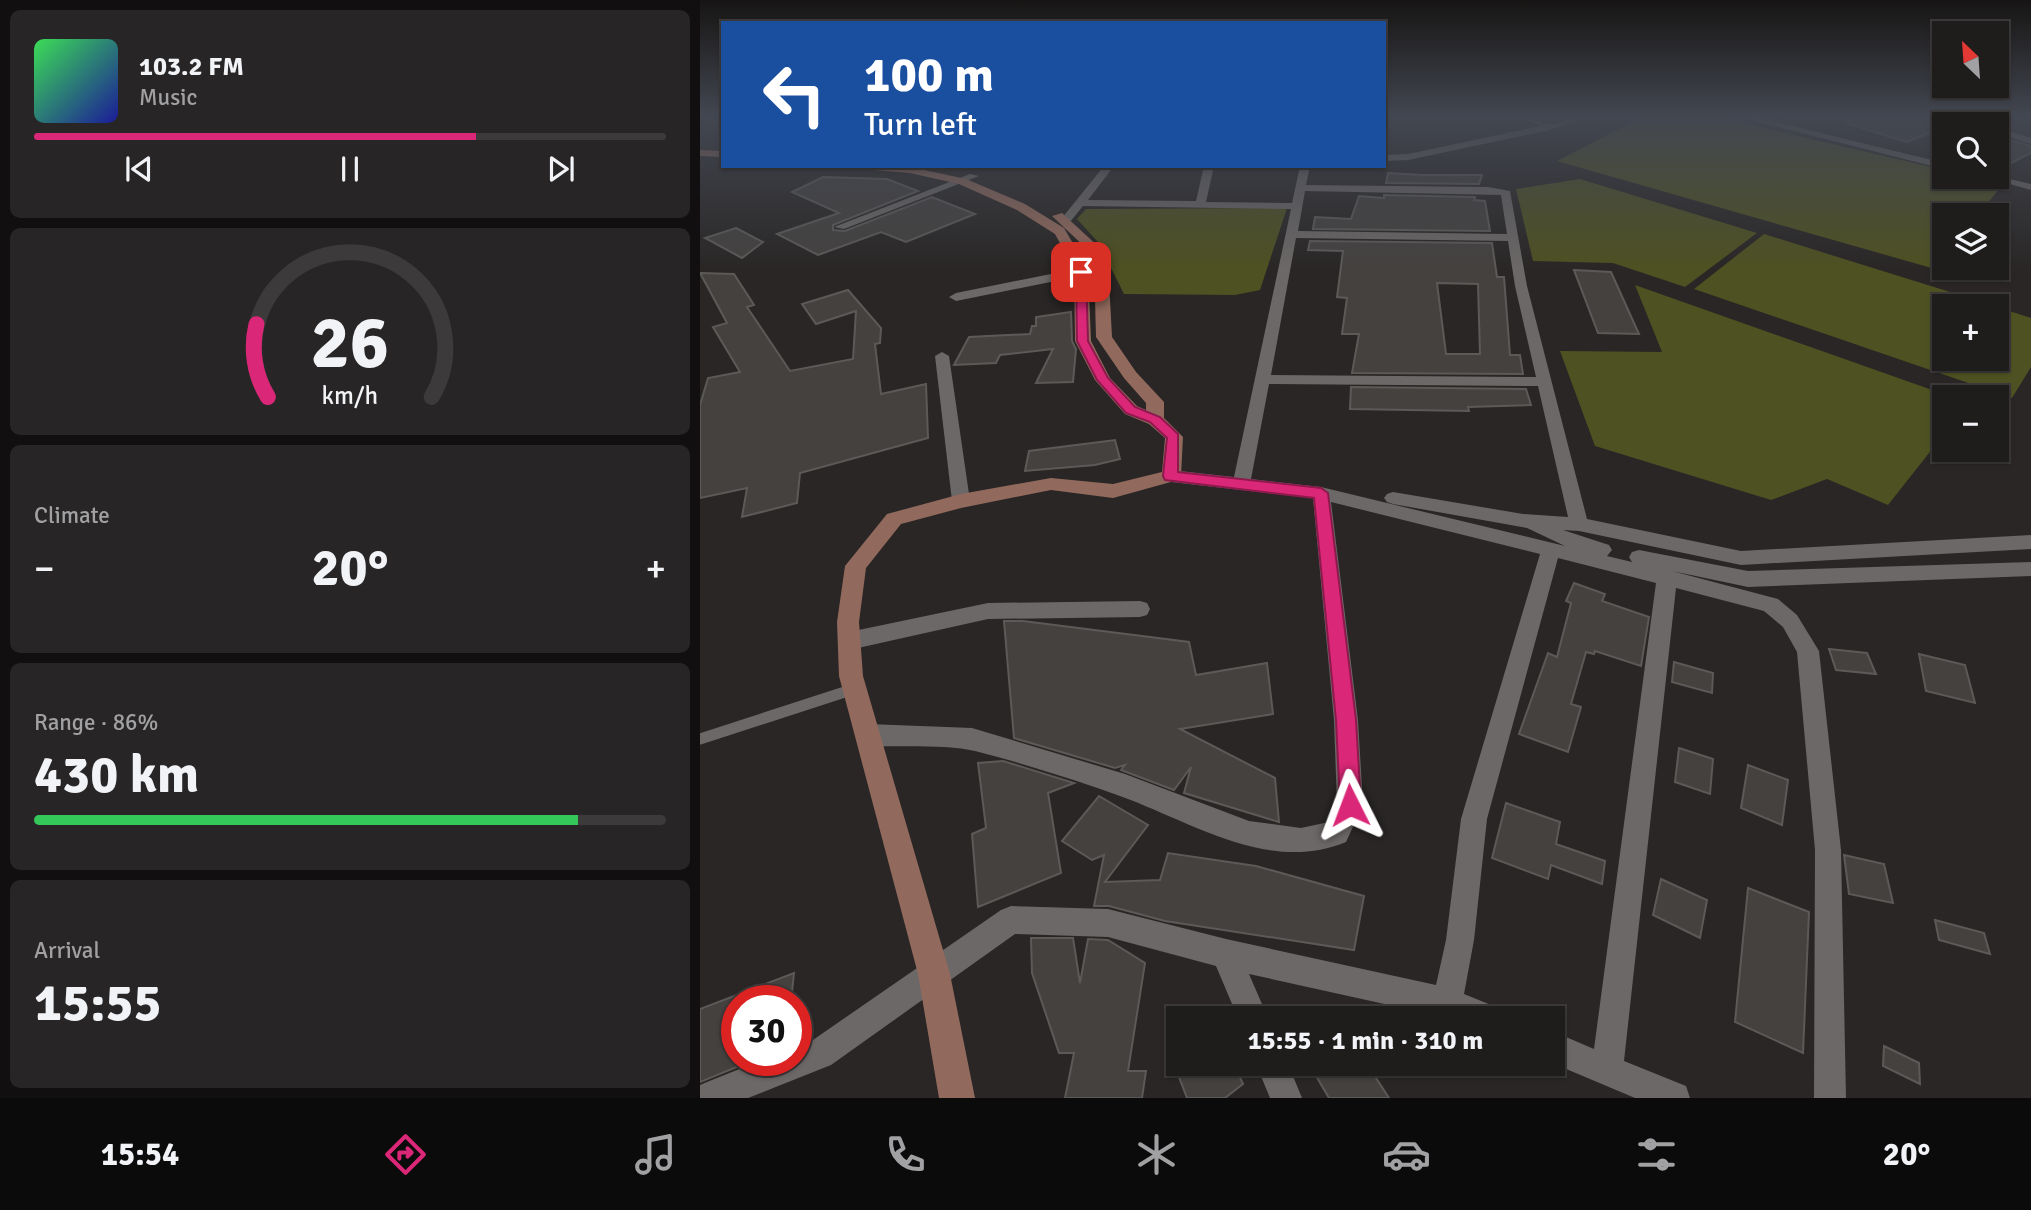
<!DOCTYPE html>
<meta charset="utf-8">
<style>
body{margin:0;font-family:Signika,sans-serif;background:#272525;color:#f1f3f6;height:100vh;display:flex;flex-direction:column;font-size:26px;white-space:nowrap}
*{box-sizing:border-box;margin:0}
p{font-size:23px;color:#a1a1a3}
.icon{flex:none;width:38px;height:38px;fill:none;stroke:currentColor;stroke-width:2;stroke-linecap:round;stroke-linejoin:round}
.map{position:relative;flex:1;overflow:hidden}
.sheet{display:flex;flex-direction:column;gap:10px;padding:10px;background:#110f0f;width:700px}
.sheet>*{flex:none}
.guide{position:absolute;left:21px;top:21px;width:665px;height:147px;border-radius:0px;box-shadow:0 2px 5px #0004,0 0 0 2px #3c3a3b;background:#1a4fa0;color:#fff;overflow:hidden}
.needle{width:46px;rotate:335deg}
.controls{position:absolute;left:1232px;top:21px;display:grid;gap:14px}
.controls a{display:grid;place-items:center;width:77px;height:77px;border-radius:0px;background:#1f1c1c;box-shadow:0 2px 5px #0004,0 0 0 2px #3c3a3b;font-size:35px}
.speed{position:absolute;left:21px;top:985px;display:flex;gap:14px;font-size:35px;font-weight:700;text-align:center}
.speed>*{display:grid;place-content:center;width:91px;height:91px;border-radius:50%;background:#1f1c1c;box-shadow:0 2px 5px #0004,0 0 0 2px #3c3a3b;line-height:1}
.speed .limit{border:10px solid #d22;background:#fff;color:#111}
.pin{position:absolute;display:grid;place-items:center;width:60px;height:60px;color:#fff;margin:-30px;border-radius:14px;box-shadow:0 4px 10px #0006}
.me{position:absolute;width:77px;margin:-38px;rotate:357deg;stroke-linejoin:round;filter:drop-shadow(0 0 5px #0008)}
.turn{display:flex;align-items:center;gap:24px;height:147px;padding:0 28px;font-size:32px}
.turn .icon{width:91px;height:91px;stroke-width:2.5}
.turn b{display:block;font-size:49px;line-height:60px}
.big{font-size:52px;font-weight:800;line-height:1.1}
.sheet .tile{flex:1;display:flex;flex-direction:column;justify-content:center;gap:10px;min-width:0;padding:0 24px;border-radius:10px;background:#272525}
.sheet .dial{align-items:center;gap:0}
.dial svg{height:182px;overflow:visible;fill:none;stroke:#3c3a3b;stroke-width:7;stroke-linecap:round;text-anchor:middle}
.dial text{fill:#f1f3f6;stroke:none}
.song{display:flex;align-items:center;gap:21px}
.cover{width:84px;height:84px;border-radius:10px;background:linear-gradient(135deg,hsl(130 70% 55%),hsl(240 70% 35%))}
.played{height:7px;border-radius:4px;background:linear-gradient(90deg,#db2777 70%,#3c3a3b 70%)}
.keys{display:flex;justify-content:space-around;direction:ltr}
.heat{display:flex;justify-content:space-between;align-items:center;font-size:38px;direction:ltr}
.charge{height:10px;border-radius:5px;background:linear-gradient(90deg,#34c759 86%,#3c3a3b 0)}
.trip{position:absolute;left:466px;top:1006px;width:399px;height:70px;border-radius:0px;background:#1f1c1c;box-shadow:0 2px 5px #0004,0 0 0 2px #3c3a3b;font-weight:800;line-height:70px;text-align:center}
.dock{display:flex;height:112px;justify-content:space-around;align-items:center;background:#0c0b0b;color:#a1a1a3}
.dock .icon{width:49px;height:49px}
.dock .current{color:#db2777}
.dock b{font-size:32px;color:#f1f3f6}
main{display:flex;flex:1;min-height:0}
.map>svg:first-child{display:block}
.green{fill:#4e5121}
.building{fill:#44413f;stroke:#5c5a58;stroke-width:2;fill-rule:evenodd}
.lines{fill:none;stroke-linecap:round;stroke-linejoin:round}
.service{stroke:#6c6867;stroke-width:11}
.minor{fill:#6c6867;fill-rule:evenodd}
.secondary{fill:#926a5d;fill-rule:evenodd}
.route{fill:#db2777;stroke:#8e194d;stroke-width:2}
</style>
<main>
<section class="sheet">
<div class="tile">
<div class="song"><i class="cover"></i><div><b>103.2 FM</b><p>Music</p></div></div>
<div class="played"></div>
<div class="keys"><svg class="icon" aria-label="previous" viewBox="0 0 24 24"><path d="M18 5L8 12l10 7zM5 5v14"/></svg><svg class="icon" aria-label="pause" viewBox="0 0 24 24"><path d="M8 5v14M16 5v14"/></svg><svg class="icon" aria-label="next" viewBox="0 0 24 24"><path d="M6 5l10 7-10 7zM19 5v14"/></svg></div>
</div>
<div class="tile dial"><svg viewBox="0 0 100 80">
<path d="M14 69A42 42 0 1 1 86 69"/>
<path d="M14 69A42 42 0 0 1 9 37" stroke="#db2777"/>
<text x="50" y="56" font-size="32" font-weight="700">26</text>
<text x="50" y="72" font-size="11">km/h</text>
</svg></div>
<div class="tile"><p>Climate</p>
<div class="heat"><a>−</a><b class="big">20°</b><a>+</a></div>
</div>
<div class="tile"><p>Range · 86%</p><b class="big">430 km</b><div class="charge"></div></div>
<div class="tile"><p>Arrival</p><b class="big">15:55</b></div>
</section>
<div class="map">
<svg width="1331" height="1098" viewBox="0 0 1331 1098">
<rect width="100%" height="100%" fill="#292625"/>
<g class="green">
<path d="M942 117H1017L1244 170V177H1275L1304 183 1278 215H1244V258L1235 269 857 161Z"/>
<path d="M880 179 1057 233 985 287 913 263 833 261 816 189Z"/>
<path d="M587 208 560 290 535 295 424 294 398 242 377 219 386 209Z"/>
<path d="M1064 234 1295 306H1244V359H1297V307L1331 318V367L1312 398 994 289Z"/>
<path d="M935 285 1252 397H1244V434L1188 505 1127 479 1071 500 895 446 860 351 962 352Z"/>
</g>
<g class="building">
<path d="M1145 117H1248L1256 122 1244 124V127L1207 142 1145 123Z"/>
<path d="M1310 140 1331 146V153L1309 164 1297 161V143Z"/>
<path d="M688 173 723 175H782L779 184 686 183Z"/>
<path d="M123 177 187 179 218 191 133 225V230L145 231 232 197 275 214 206 242 181 232 118 255 77 234 139 213 92 192Z"/>
<path d="M684 195 775 197 774 200 785 201 790 231 613 229 615 217 651 219 659 196 684 198Z"/>
<path d="M36 228 63 242 42 258 5 238Z"/>
<path d="M610 241 792 243 797 277H804L810 355H820L823 374 652 373 659 334H642L647 298 637 297 643 251 608 250ZM737 283 778 284 780 354H746Z"/>
<path d="M874 270 911 272 939 334 898 333Z"/>
<path d="M0 273 34 274 54 305 47 307 90 371 153 359 156 311 116 324 102 304 148 290 181 328 180 343 175 344 181 394 226 384 228 438 100 473 97 503 42 517 47 488 0 498V405L8 378 40 372 13 327 27 323Z"/>
<path d="M371 312 372 341 376 349 373 382 336 383 353 349 300 355 296 363 254 365 269 337 330 334 332 326H336V317Z"/>
<path d="M651 387 826 389 831 405 768 407 769 411 650 409Z"/>
<path d="M415 440 420 459 395 465 325 471 329 451Z"/>
<path d="M874 583 905 594 902 601 949 617 941 666 895 651 894 654 886 652 871 704 881 707 868 752 819 734 848 653 857 657 871 603 866 601Z"/>
<path d="M304 621H323L489 642 496 675 567 663 573 714 480 729 575 778 579 822 484 793 491 767 474 790 421 770 425 765 415 768 314 738Z"/>
<path d="M1129 649 1167 653 1176 674 1136 670Z"/>
<path d="M1219 654 1265 665 1275 703 1226 691Z"/>
<path d="M974 662 1013 673 1012 693 972 682Z"/>
<path d="M979 748 1013 759 1010 794 975 782Z"/>
<path d="M303 761 374 783 348 793 361 873 278 907 272 834 286 828 278 763Z"/>
<path d="M1048 765 1088 780 1082 825 1041 808Z"/>
<path d="M399 796 448 825 405 882 460 880 468 853 556 866 664 896 654 950 465 921 409 906H394L404 855 392 860 362 841Z"/>
<path d="M806 803 860 822 856 844 905 861 902 884 851 865 848 879 792 858Z"/>
<path d="M1144 855 1184 864 1193 903 1149 894Z"/>
<path d="M961 879 1007 900 1000 938 953 915Z"/>
<path d="M1048 888 1109 912 1103 1053 1035 1022Z"/>
<path d="M1235 920 1284 933 1290 954 1239 940Z"/>
<path d="M331 938H373L380 983 388 939 408 940 445 963 428 1071H446L442 1098H365L374 1053H359L332 973Z"/>
<path d="M94 973 91 1001H37V1060H54L0 1082V1009Z"/>
<path d="M1184 1046 1219 1063 1220 1084 1183 1066Z"/>
<path d="M474 1064H534L543 1084 525 1098H487Z"/>
<path d="M609 1064H667L689 1098H629Z"/>
</g>
<g class="lines">
<path class="service" d="M0 739 154 689"/>
<g class="minor">
<path d="M821 117C833 117 841 124 850 124 859 124 874 117 886 117L850 130 708 160 684 161V155L708 154 840 126Z"/>
<path d="M1038 117H1055L1244 163V169Z"/>
<path d="M1250 117H1265L1282 124H1269Z"/>
<path d="M1297 127 1331 138V144L1297 133Z"/>
<path d="M404 166H414L388 200 496 201 504 166H514L506 202 592 203 600 166H610L606 185 788 187 810 191 827 286 887 519 1041 551 1331 535V549L1041 565 879 531 863 530 909 545 912 550 907 556 932 562 929 557 932 552 939 550 1048 571 1331 562V576L1048 587 972 571 1078 599 1097 615 1119 651 1141 850 1146 1098H1114L1115 850 1097 652 1083 627 1064 611 976 588 924 1061 986 1086 990 1098H935L852 1063V1031L894 1049 956 583 858 558 787 819 774 940 764 994 796 1007 800 1018H748L549 974 568 1018H538L516 966 408 937 315 934 131 1065 48 1098H0V1085L7 1082 62 1060H96V1047L110 1042 301 910 311 906 408 909 526 939 736 985 746 940 761 819 840 554 631 502 658 720 663 805 646 842C572 873 496 825 428 799 382 782 322 763 275 751 248 744 197 747 168 746L160 743 156 735 160 727 168 724 272 728 425 774 549 821 601 828 629 822 637 804 634 720 613 498 471 482 462 476 471 470 534 477 591 209 383 206 370 222H362V218ZM605 191 801 195 807 234 598 231ZM596 238 808 241 815 286 836 377 571 375ZM569 384 838 386 868 517 823 514 693 492 687 494 684 498 687 502 693 504 827 528 865 546 621 487 551 479Z"/>
<path d="M270 174 279 176 144 229 134 227Z"/>
<path d="M1297 176 1331 184V190L1285 177Z"/>
<path d="M381 268 387 272 385 275 256 301 249 297 256 293Z"/>
<path d="M242 352 249 356 270 501 267 505H255L252 501 235 356Z"/>
<path d="M440 601 447 603 450 609 447 615 440 617 288 619 149 650 141 647 138 641 141 635 149 632 288 603Z"/>
<path d="M556 1064H588L602 1098H570Z"/>
</g>
<g class="secondary">
<path d="M0 150 23 151V157L0 156Z"/>
<path d="M156 166 210 167 266 179 325 204 364 228 388 269 391 341 410 378 437 406 446 410V403L424 378 396 337 394 262 388 250 352 216 362 213 400 248 408 262 412 337 436 372 464 402V418L483 437 481 476 478 480 413 498 351 490 261 508 201 524 166 568 159 622 163 676 250 974 275 1098H239L218 974 139 676 137 622 145 566 187 514 261 494 351 478 413 484 462 472 465 438 449 424 425 414 395 380 375 341 374 269 355 234 317 210 259 184 210 173 161 169Z"/>
</g>
</g>
<linearGradient id="sky" x2="0" y2="1"><stop stop-color="#171514"/><stop offset="0.43" stop-color="#434751"/><stop offset="1" stop-color="#434751" stop-opacity="0"/></linearGradient>
<rect width="1331" height="271" fill="url(#sky)"/>
<path class="route" d="M381 269 386 272 388 341 408 378 435 407 460 417 478 434V472L621 488 628 493 656 720 661 805 658 812 650 815 643 812 640 805 636 720 614 498 465 480 463 476 467 438 450 422 426 413 397 380 377 341 376 272Z"/>
</svg>
<div class="controls">
<a><svg class="needle" viewBox="-14 -14 28 28"><path d="M0-13l5 13h-10z" fill="#e53935"/><path d="M0 13l5-13h-10z" fill="#a1a1a3"/></svg></a>
<a><svg class="icon" aria-label="search" viewBox="0 0 24 24"><circle cx="10" cy="10" r="6"/><path d="M15 15l6 6"/></svg></a>
<a><svg class="icon" aria-label="layers" viewBox="0 0 24 24"><path d="M12 4l9 5-9 5-9-5zM3 14l9 5 9-5"/></svg></a>
<a>+</a>
<a>−</a>
</div>
<div class="speed"><div class="limit">30</div></div>
<div class="pin" style="left:381px;top:272px;background:#d93025"><svg class="icon" aria-label="arrive" viewBox="0 0 24 24"><path d="M6 21V4h12l-3 4 3 4H6"/></svg></div>
<svg class="me" style="left:650px;top:805px" viewBox="-20 -20 40 40"><path d="M0-17L14 15 0 8-14 15z" fill="#db2777" stroke="#fff" stroke-width="4"/></svg>
<div class="trip">15:55 · 1 min · 310 m</div>
<div class="guide">
<div class="turn"><svg class="icon" aria-label="left" viewBox="0 0 24 24"><path d="M17 20v-9H6M10 6l-5 5 5 5"/></svg><div><b>100 m</b>Turn left</div></div>
</div>
</div>
</main>
<nav class="dock">
<b>15:54</b>
<svg class="icon current" aria-label="directions" viewBox="0 0 24 24"><path d="M12 3l9 9-9 9-9-9zM9 14v-3h6M13 9l2 2-2 2"/></svg>
<svg class="icon" aria-label="music" viewBox="0 0 24 24"><path d="M9 18V5l10-2v13"/><circle cx="6" cy="18" r="3"/><circle cx="16" cy="16" r="3"/></svg>
<svg class="icon" aria-label="phone" viewBox="0 0 24 24"><path d="M5 4h4l2 5-3 2q2 4 5 5l2-3 5 2v4C11 20 4 13 5 4z"/></svg>
<svg class="icon" aria-label="climate" viewBox="0 0 24 24"><path d="M12 3v18M4 7l16 10M4 17L20 7"/></svg>
<svg class="icon" aria-label="car" viewBox="0 0 24 24"><path d="M5 17H2v-5l4-1 3-4h7l3 4 3 1v5h-3M9 17h6M6 11h13"/><circle cx="7" cy="17" r="2"/><circle cx="17" cy="17" r="2"/></svg>
<svg class="icon" aria-label="filters" viewBox="0 0 24 24"><path d="M4 7h16M4 17h16"/><circle cx="9" cy="7" r="2"/><circle cx="15" cy="17" r="2"/></svg>
<b>20°</b>
</nav>
